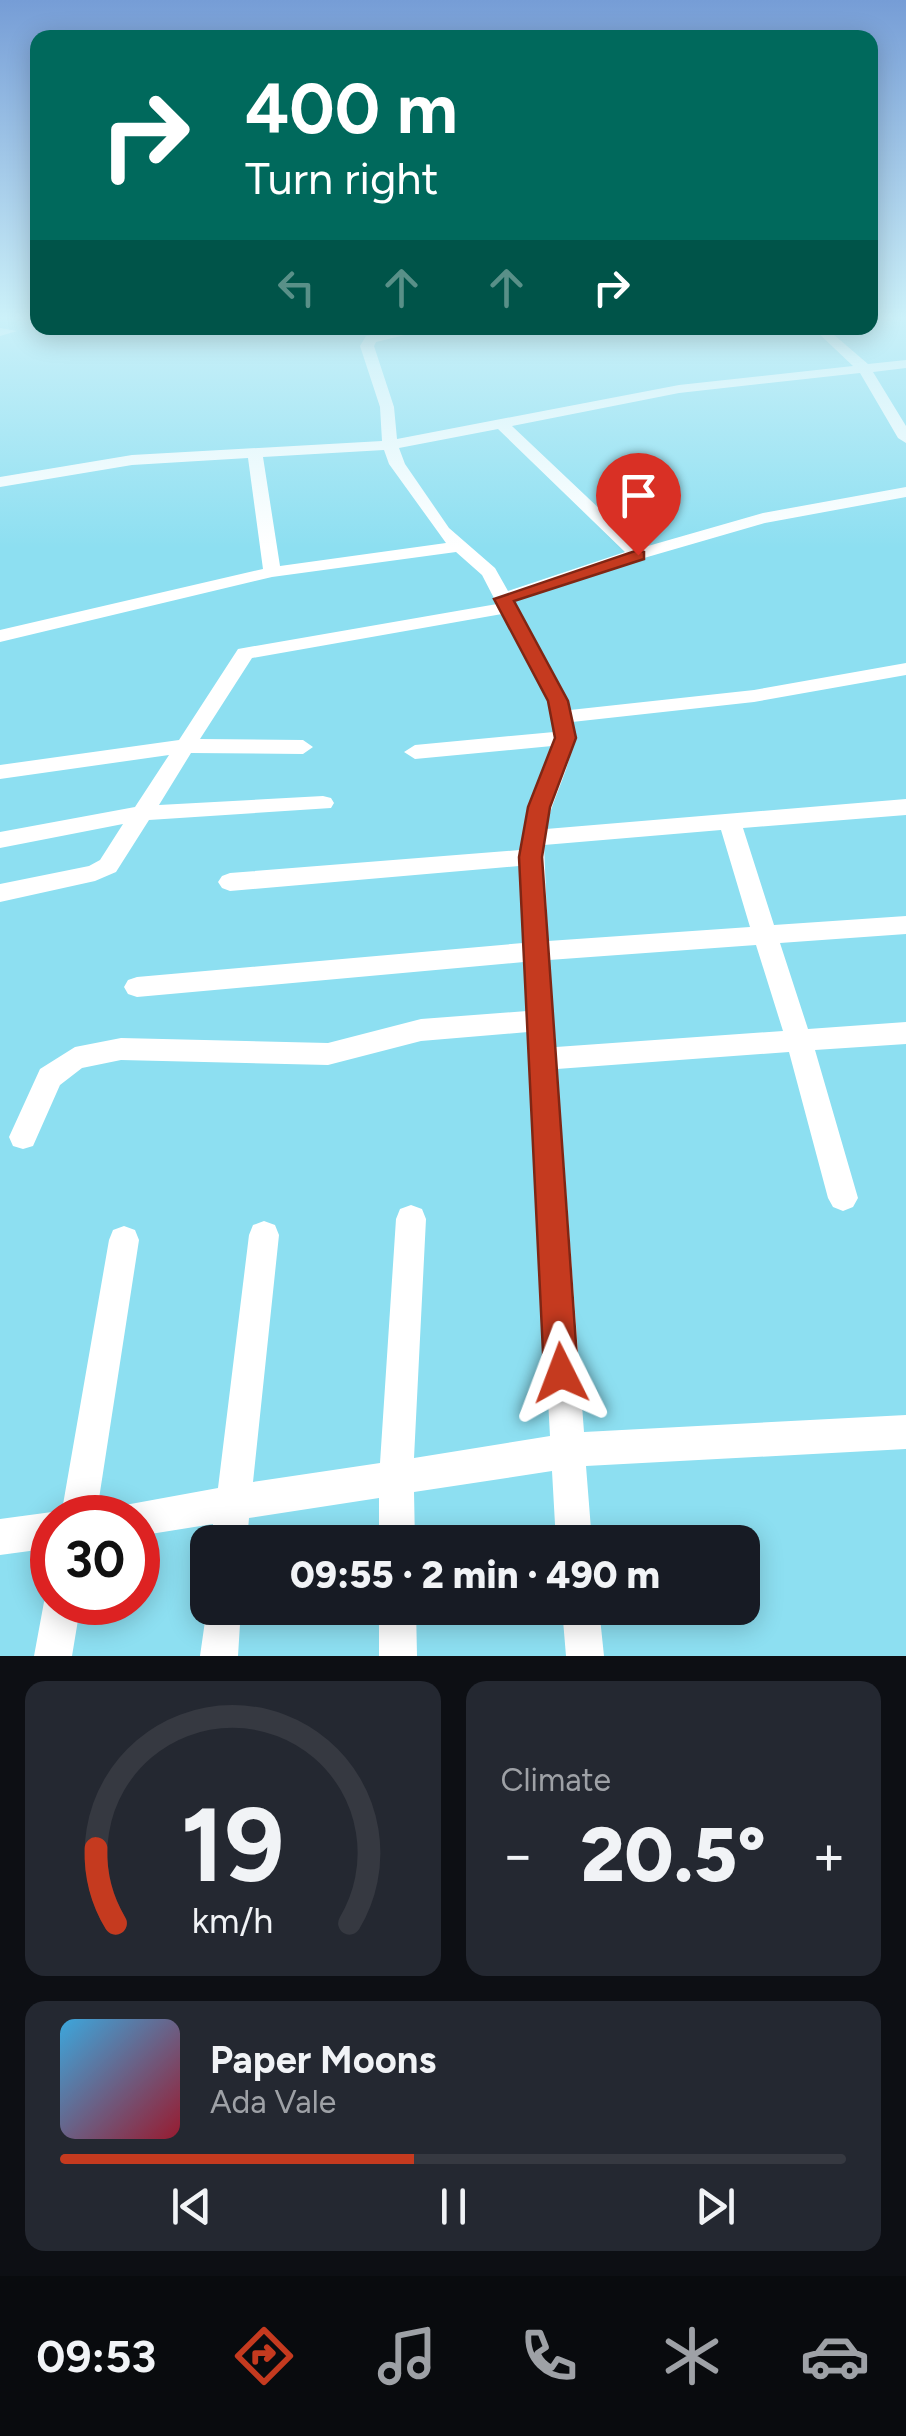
<!DOCTYPE html>
<meta charset="utf-8">
<style>
body{margin:0;font-family:Figtree,sans-serif;background:#242831;color:#f1f3f6;height:100vh;display:flex;flex-direction:column;font-size:38px;white-space:nowrap}
*{box-sizing:border-box;margin:0}
p{font-size:32px;color:#9ea1a6}
.icon{flex:none;width:55px;height:55px;fill:none;stroke:currentColor;stroke-width:2;stroke-linecap:round;stroke-linejoin:round}
.map{position:relative;height:1656px;overflow:hidden}
.drawer{display:flex;flex-direction:column;gap:25px;padding:25px;background:#0d0f14;flex:1}
.drawer>*{flex:none}
.guide{position:absolute;left:30px;top:30px;width:848px;height:305px;border-radius:20px;box-shadow:0 5px 25px #0003;background:#00695c;color:#fff;overflow:hidden}
.speed{position:absolute;left:30px;top:1495px;display:flex;gap:20px;font-size:50px;font-weight:700;text-align:center}
.speed>*{display:grid;place-content:center;width:130px;height:130px;border-radius:50%;background:#171b24;box-shadow:0 5px 25px #0003;line-height:1}
.speed .limit{border:15px solid #d22;background:#fff;color:#111}
.pin{position:absolute;display:grid;place-items:center;width:85px;height:85px;color:#fff;margin:-102px -42px;border-radius:50% 50% 50% 0;rotate:-45deg;box-shadow:0 0 10px #0007}
.pin .icon{rotate:45deg}
.me{position:absolute;width:110px;margin:-55px;rotate:357deg;stroke-linejoin:round;filter:drop-shadow(0 0 8px #0008)}
.turn{display:flex;align-items:center;gap:35px;height:210px;padding:0 50px;font-size:45px}
.turn .icon{width:130px;height:130px;stroke-width:2.5}
.turn b{display:block;font-size:70px;line-height:85px}
.lanes{display:flex;align-items:center;height:95px;padding:0 50px;background:#0003;justify-content:center;gap:50px;direction:ltr}
.lanes .off{opacity:.35}
.big{font-size:75px;font-weight:800;line-height:1.1}
.drawer .card{flex:1;display:flex;flex-direction:column;justify-content:center;gap:15px;min-width:0;padding:0 35px;border-radius:20px;background:#242831}
.drawer .dial{align-items:center;gap:0}
.dial svg{height:260px;overflow:visible;fill:none;stroke:#363941;stroke-width:7;stroke-linecap:round;text-anchor:middle}
.dial text{fill:#f1f3f6;stroke:none}
.song{display:flex;align-items:center;gap:30px}
.cover{width:120px;height:120px;border-radius:15px;background:linear-gradient(135deg,hsl(200 70% 55%),hsl(350 70% 35%))}
.played{height:10px;border-radius:5px;background:linear-gradient(90deg,#c53a1f 45%,#363941 45%)}
.keys{display:flex;justify-content:space-around;direction:ltr}
.heat{display:flex;justify-content:space-between;align-items:center;font-size:55px;direction:ltr}
.drawer .tiles{flex:1;display:grid;gap:25px;grid-template-columns:1fr 1fr}
.card:last-child{grid-column:span 2}
.trip{position:absolute;left:190px;top:1525px;width:570px;height:100px;border-radius:20px;background:#171b24;box-shadow:0 5px 25px #0003;font-weight:800;line-height:100px;text-align:center}
.menu{display:flex;height:160px;justify-content:space-around;align-items:center;background:#090b0e;color:#9ea1a6}
.menu .icon{width:70px;height:70px}
.menu .active{color:#c53a1f}
.menu b{font-size:45px;color:#f1f3f6}
.map>svg:first-child{display:block}
.lines{fill:none;stroke-linecap:round;stroke-linejoin:round}
.minor{fill:#fff;fill-rule:evenodd}
.route{fill:#c53a1f;stroke:#802614;stroke-width:2.5}
</style>
<div class="map">
<svg width="906" height="1656" viewBox="0 0 906 1656">
<rect width="100%" height="100%" fill="#8ddff1"/>
<g class="lines">
<g class="minor">
<path d="M0 328 17 331 0 336Z"/>
<path d="M409 328H434L376 342 374 346 394 407 397 439 679 385 853 366 813 328H826L868 364 906 360V368L873 372 906 426V443L898 438 860 373 679 393 512 426 641 548 763 513 906 487V497L765 523 613 567 514 601 570 710 754 690 906 663V675L754 702 572 722C579 756 552 795 546 829L906 799V815L743 828 774 925 906 916V934L780 943 808 1029 906 1022V1044L815 1050 858 1198 853 1207 843 1211 833 1207 828 1198 789 1052 557 1069 584 1432 906 1415V1449L586 1466 592 1542H556L552 1471 414 1492 415 1542H379V1498L249 1518 247 1542H211L213 1524 138 1536V1518H120L125 1505 218 1488 249 1235 253 1225 264 1221 275 1225 279 1235 253 1482 380 1463 396 1219 400 1209 411 1205 422 1209 426 1219 414 1458 550 1436 528 1032 421 1041 328 1065 121 1060 82 1068 60 1085 33 1146 23 1149 13 1146 9 1137 40 1069 75 1047 121 1038 328 1043 421 1019 527 1011 524 962 137 997 128 994 124 987 128 980 137 977 523 943 519 866 230 891 222 888 218 882 222 876 230 873 520 850 528 807 552 746 415 759 404 752 415 745 554 732 548 701 502 614 252 658 200 739 303 740 313 747 303 754 191 753 159 805 323 796 331 798 334 803 331 808 149 820 116 872 95 881 0 902V884L89 866 100 860 123 824 0 848V832L135 807 169 755 0 779V765L179 740 238 649 497 604 482 575 456 552 272 577 0 642V630L263 569 248 458 132 465 0 487V477L132 455 382 441 380 407 360 346 366 336ZM498 429 625 552 508 591 495 568 449 528 405 464 399 448ZM384 450 389 464 446 543 280 566 263 457ZM721 830 750 927 548 941 544 845ZM756 945 783 1031 556 1047 549 960Z"/>
<path d="M124 1226 135 1230 139 1240 96 1518H52V1548L0 1555V1519L52 1512 61 1516 109 1240 113 1230Z"/>
<path d="M52 1588V1602H81L72 1656H34L44 1602Z"/>
<path d="M208 1600V1608H241L238 1656H200Z"/>
<path d="M379 1608H416L417 1656H379Z"/>
<path d="M562 1608H599L604 1656H566Z"/>
</g>
</g>
<linearGradient id="sky" x2="0" y2="1"><stop stop-color="#769dd6"/><stop offset="0.58" stop-color="#ccf1f9"/><stop offset="1" stop-color="#ccf1f9" stop-opacity="0"/></linearGradient>
<rect width="906" height="548" fill="url(#sky)"/>
<path class="route" d="M638 550 644 552V559L514 601 568 701 576 738 550 807 542 857 578 1373 573 1385 561 1390 549 1385 544 1373 519 857 528 807 555 738 548 701 494 599Z"/>
</svg>
<div class="speed"><div class="limit">30</div></div>
<div class="pin" style="left:638px;top:555px;background:#d93025"><svg class="icon" aria-label="arrive" viewBox="0 0 24 24"><path d="M6 21V4h12l-3 4 3 4H6"/></svg></div>
<svg class="me" style="left:561px;top:1373px" viewBox="-20 -20 40 40"><path d="M0-17L14 15 0 8-14 15z" fill="#c53a1f" stroke="#fff" stroke-width="4"/></svg>
<div class="trip">09:55 · 2 min · 490 m</div>
<div class="guide">
<div class="turn"><svg class="icon" aria-label="right" viewBox="0 0 24 24"><path d="M7 20v-9h11M14 6l5 5-5 5"/></svg><div><b>400 m</b>Turn right</div></div>
<div class="lanes"><svg class="icon off" aria-label="left" viewBox="0 0 24 24"><path d="M17 20v-9H6M10 6l-5 5 5 5"/></svg><svg class="icon off" aria-label="ahead" viewBox="0 0 24 24"><path d="M12 20V5M6 11l6-6 6 6"/></svg><svg class="icon off" aria-label="ahead" viewBox="0 0 24 24"><path d="M12 20V5M6 11l6-6 6 6"/></svg><svg class="icon" aria-label="right" viewBox="0 0 24 24"><path d="M7 20v-9h11M14 6l5 5-5 5"/></svg></div>
</div>
</div>
<section class="drawer">
<div class="tiles">
<div class="card dial"><svg viewBox="0 0 100 80">
<path d="M14 69A42 42 0 1 1 86 69"/>
<path d="M14 69A42 42 0 0 1 8 46" stroke="#c53a1f"/>
<text x="50" y="56" font-size="32" font-weight="700">19</text>
<text x="50" y="72" font-size="11">km/h</text>
</svg></div>
<div class="card"><p>Climate</p>
<div class="heat"><a>−</a><b class="big">20.5°</b><a>+</a></div>
</div>
<div class="card">
<div class="song"><i class="cover"></i><div><b>Paper Moons</b><p>Ada Vale</p></div></div>
<div class="played"></div>
<div class="keys"><svg class="icon" aria-label="previous" viewBox="0 0 24 24"><path d="M18 5L8 12l10 7zM5 5v14"/></svg><svg class="icon" aria-label="pause" viewBox="0 0 24 24"><path d="M8 5v14M16 5v14"/></svg><svg class="icon" aria-label="next" viewBox="0 0 24 24"><path d="M6 5l10 7-10 7zM19 5v14"/></svg></div>
</div>
</div>
</section>
<nav class="menu">
<b>09:53</b>
<svg class="icon active" aria-label="directions" viewBox="0 0 24 24"><path d="M12 3l9 9-9 9-9-9zM9 14v-3h6M13 9l2 2-2 2"/></svg>
<svg class="icon" aria-label="music" viewBox="0 0 24 24"><path d="M9 18V5l10-2v13"/><circle cx="6" cy="18" r="3"/><circle cx="16" cy="16" r="3"/></svg>
<svg class="icon" aria-label="phone" viewBox="0 0 24 24"><path d="M5 4h4l2 5-3 2q2 4 5 5l2-3 5 2v4C11 20 4 13 5 4z"/></svg>
<svg class="icon" aria-label="climate" viewBox="0 0 24 24"><path d="M12 3v18M4 7l16 10M4 17L20 7"/></svg>
<svg class="icon" aria-label="car" viewBox="0 0 24 24"><path d="M5 17H2v-5l4-1 3-4h7l3 4 3 1v5h-3M9 17h6M6 11h13"/><circle cx="7" cy="17" r="2"/><circle cx="17" cy="17" r="2"/></svg>
</nav>
